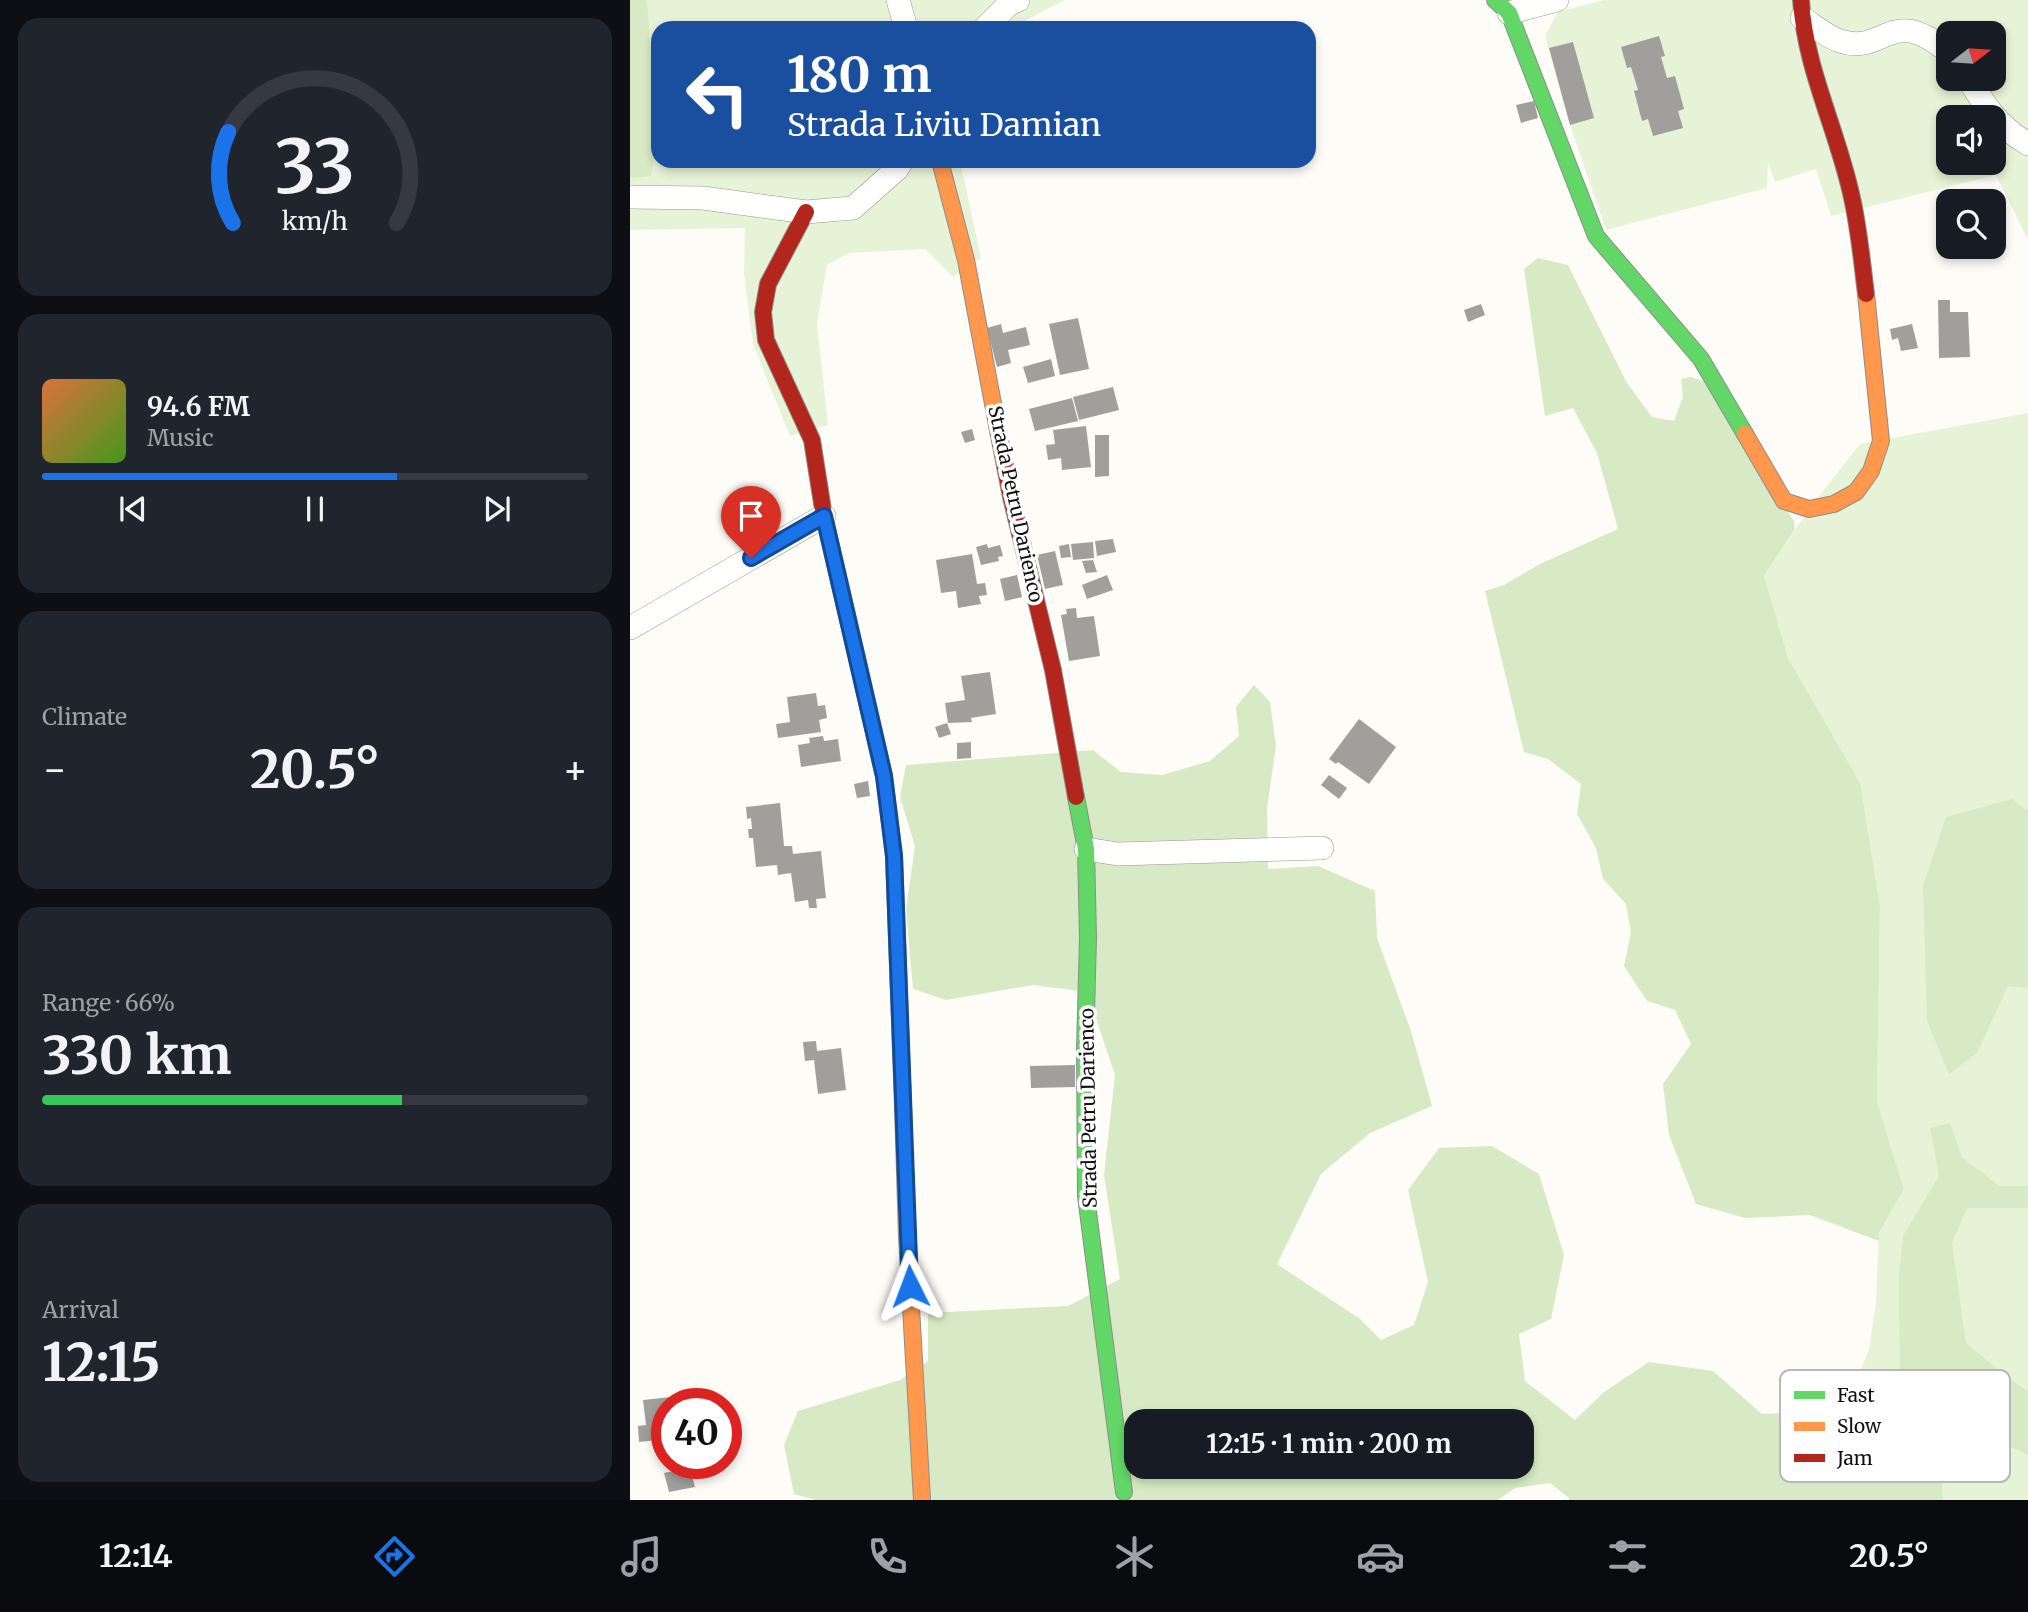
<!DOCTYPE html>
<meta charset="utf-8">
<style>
body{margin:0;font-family:Merriweather,serif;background:#20242c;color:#f1f3f6;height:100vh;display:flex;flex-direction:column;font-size:26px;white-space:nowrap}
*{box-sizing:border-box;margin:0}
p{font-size:23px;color:#9ea1a6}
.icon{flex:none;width:38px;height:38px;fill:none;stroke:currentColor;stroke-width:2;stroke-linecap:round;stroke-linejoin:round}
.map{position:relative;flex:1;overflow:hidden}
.side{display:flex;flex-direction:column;gap:18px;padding:18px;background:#0d0f14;width:630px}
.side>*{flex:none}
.guide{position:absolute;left:21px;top:21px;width:665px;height:147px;border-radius:21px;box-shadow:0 4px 10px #0003;background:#1a4fa0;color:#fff;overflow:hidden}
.needle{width:46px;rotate:73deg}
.tools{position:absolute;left:1306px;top:21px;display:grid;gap:14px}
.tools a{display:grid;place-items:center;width:70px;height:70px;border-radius:14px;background:#171b24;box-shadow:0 4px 10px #0003;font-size:35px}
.speed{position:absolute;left:21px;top:1388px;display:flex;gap:14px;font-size:35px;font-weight:700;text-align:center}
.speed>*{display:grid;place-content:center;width:91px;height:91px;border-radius:50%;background:#171b24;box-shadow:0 4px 10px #0003;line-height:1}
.speed .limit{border:10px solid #d22;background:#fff;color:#111}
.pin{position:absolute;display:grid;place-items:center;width:60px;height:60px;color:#fff;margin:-72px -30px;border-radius:50% 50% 50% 0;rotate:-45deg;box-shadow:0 0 7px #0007}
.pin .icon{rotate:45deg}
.me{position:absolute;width:77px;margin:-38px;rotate:357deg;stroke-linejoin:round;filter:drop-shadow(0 0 5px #0008)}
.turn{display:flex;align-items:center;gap:24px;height:147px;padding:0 21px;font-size:32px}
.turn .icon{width:91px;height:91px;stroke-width:2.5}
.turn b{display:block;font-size:49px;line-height:60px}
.big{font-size:52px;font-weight:700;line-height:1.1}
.side .widget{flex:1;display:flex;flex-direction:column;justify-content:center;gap:10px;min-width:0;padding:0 24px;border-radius:21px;background:#20242c}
.side .dial{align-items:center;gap:0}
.dial svg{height:182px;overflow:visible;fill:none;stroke:#363941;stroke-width:7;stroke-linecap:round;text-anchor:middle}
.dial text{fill:#f1f3f6;stroke:none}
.song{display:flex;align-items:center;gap:21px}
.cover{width:84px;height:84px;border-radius:10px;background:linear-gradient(135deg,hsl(20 70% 55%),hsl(100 70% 35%))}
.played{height:7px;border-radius:4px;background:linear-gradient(90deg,#1a73e8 65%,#363941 65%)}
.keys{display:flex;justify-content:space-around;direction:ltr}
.heat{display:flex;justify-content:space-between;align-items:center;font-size:38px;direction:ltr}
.charge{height:10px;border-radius:5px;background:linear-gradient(90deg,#34c759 66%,#363941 0)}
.trip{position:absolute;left:494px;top:1409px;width:410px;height:70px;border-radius:21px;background:#171b24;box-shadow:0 4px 10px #0003;font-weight:700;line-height:70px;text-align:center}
.dock{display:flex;height:112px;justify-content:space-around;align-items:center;background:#090b0e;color:#9ea1a6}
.dock .icon{width:49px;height:49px}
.dock .active{color:#1a73e8}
.dock b{font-size:32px;color:#f1f3f6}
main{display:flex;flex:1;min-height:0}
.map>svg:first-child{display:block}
.green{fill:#e7f3d7;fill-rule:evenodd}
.forest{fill:#d8eac5;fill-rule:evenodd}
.building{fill:#a19f9c}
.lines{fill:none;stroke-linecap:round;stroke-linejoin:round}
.street-casing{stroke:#979795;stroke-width:24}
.fast-casing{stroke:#8e8d8b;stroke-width:18}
.slow-casing{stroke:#8e8d8b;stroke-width:18}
.jam-casing{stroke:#8e8d8b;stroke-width:18}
.street{stroke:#fffffe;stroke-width:23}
.fast{stroke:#63d668;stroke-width:16}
.slow{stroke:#ff974d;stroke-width:16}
.jam{stroke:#b3261e;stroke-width:16}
.route-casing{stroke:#114b97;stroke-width:18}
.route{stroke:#1a73e8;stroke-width:12}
.labels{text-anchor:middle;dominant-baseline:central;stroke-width:7;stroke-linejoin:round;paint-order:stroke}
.street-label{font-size:19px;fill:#111;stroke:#fff}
.key{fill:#fff;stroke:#b8b8b8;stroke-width:2}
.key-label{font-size:19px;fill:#111}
</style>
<main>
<section class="side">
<div class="widget dial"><svg viewBox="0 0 100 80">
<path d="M14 69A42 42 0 1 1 86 69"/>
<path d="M14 69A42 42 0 0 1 12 29" stroke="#1a73e8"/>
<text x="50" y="56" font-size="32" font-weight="700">33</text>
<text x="50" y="72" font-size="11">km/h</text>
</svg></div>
<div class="widget">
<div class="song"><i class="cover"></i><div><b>94.6 FM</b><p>Music</p></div></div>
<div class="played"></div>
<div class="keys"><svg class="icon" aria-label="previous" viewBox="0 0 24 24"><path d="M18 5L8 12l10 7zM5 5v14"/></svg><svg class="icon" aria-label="pause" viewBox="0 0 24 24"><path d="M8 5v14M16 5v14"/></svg><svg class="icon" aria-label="next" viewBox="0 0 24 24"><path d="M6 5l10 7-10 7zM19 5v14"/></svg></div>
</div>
<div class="widget"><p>Climate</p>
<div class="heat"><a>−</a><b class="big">20.5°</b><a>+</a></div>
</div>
<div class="widget"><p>Range · 66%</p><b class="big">330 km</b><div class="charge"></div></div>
<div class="widget"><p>Arrival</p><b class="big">12:15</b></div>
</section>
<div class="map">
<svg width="1398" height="1500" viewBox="0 0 1398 1500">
<rect width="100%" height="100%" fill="#fdfcf7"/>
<g class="green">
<path d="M0 0H435L381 28H28V161H330L351 258 323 277 295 249 219 253 197 265 187 324 198 425 160 436 123 344 114 274 115 228 0 230Z"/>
<path d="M974 0H1398V240L1366 175 1201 216 1186 169 1145 182 1138 163 1137 188 976 230 940 125 915 36 928 12ZM1318 33H1363V79H1318ZM1318 117H1363V163H1318Z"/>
<path d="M1398 413V1500H1313L1312 1481 1194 1458 1239 1350 1246 1302 1249 1233 1274 1189 1247 1102 1250 908 1161 666 1134 576 1179 509 1230 444Z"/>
</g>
<g class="forest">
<path d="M0 0H17L27 144 21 176 0 178Z"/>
<path d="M908 258 938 265 997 383 1022 417 1044 421 1053 397 1051 379 1060 377 1073 381 1164 521 1165 529 1134 576 1159 660 1230 783 1250 908 1247 1102 1274 1189 1249 1233V1241L1180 1215 1115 1218 1066 1204 1039 1135 1033 1084 1061 1044 1045 1010 1017 1001 994 966 1001 932 996 904 973 879 966 848 947 814 951 784 918 759 894 752 855 591 874 585 910 564 988 529 967 453 943 408 915 416 894 269Z"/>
<path d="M624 685 640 702 646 746 637 808 638 869 688 866 745 891 747 938 782 1034 802 1106 740 1133 691 1174 647 1264 730 1319 751 1340 784 1325 798 1282 778 1190 809 1148 862 1146 909 1174 934 1255 921 1319 889 1334 895 1381 945 1420 974 1392 1019 1362 1083 1371 1132 1414 1214 1411 1215 1440 1248 1446 1312 1481 1313 1500H939V1498L920 1483 885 1488 868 1500H186L164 1494 154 1445 168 1411 270 1380 298 1361V1313L438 1306 490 1279 474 1175 485 1075 457 992 403 985 316 1000 283 989 276 910 285 846 270 797 276 765 463 750 491 772 532 775 580 761 609 736 606 707ZM506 1421H891V1466H506Z"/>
<path d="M1382 799 1398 811V988L1378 986 1347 1053 1319 1074 1297 1021 1293 886 1316 817Z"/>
<path d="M1320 1123 1332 1157 1369 1186H1398V1208H1337L1322 1243 1336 1343 1378 1378 1398 1391V1455L1351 1433 1270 1389 1269 1276 1273 1236 1309 1176 1300 1128Z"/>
</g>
<g class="building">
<path d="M1029 36 1035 56 1031 57 1037 78 1045 76 1054 109 1048 111 1053 128 1023 136 1018 119 1012 121 1004 91 1008 90 1001 67 997 68 991 47Z"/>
<path d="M943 42 964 118 940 125 919 48Z"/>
<path d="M904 101 908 118 891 123 886 105Z"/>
<path d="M1308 300H1320V312H1338L1340 357 1309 358Z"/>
<path d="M851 304 855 315 838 322 834 310Z"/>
<path d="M448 318 459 369 430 375 419 324Z"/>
<path d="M371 324 373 333 396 327 400 345 378 350 381 363 367 367 357 328Z"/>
<path d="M1282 324 1288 348 1271 351 1268 338 1262 340 1260 329Z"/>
<path d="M421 359 425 376 398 383 393 367Z"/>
<path d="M483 387 489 410 449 420 443 397Z"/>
<path d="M442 398 448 421 405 431 399 409Z"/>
<path d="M456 426 461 467 432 470 431 458 418 460 416 445 425 444 423 430Z"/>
<path d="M342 429 345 440 335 443 331 432Z"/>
<path d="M465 435H479V476L465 477Z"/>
<path d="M483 539 486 552 467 556 465 541Z"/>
<path d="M463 542 464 558 443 560 441 544Z"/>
<path d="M357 544 358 548 370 545 373 556 368 557 369 561 351 565 346 547Z"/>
<path d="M439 544 441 557 431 558 429 546Z"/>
<path d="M425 551 433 585 415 589 407 555Z"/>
<path d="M342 554 347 584 355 583 357 595 349 596 351 604 328 608 326 591 311 593 306 560Z"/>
<path d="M463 560 467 572 456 573 452 561Z"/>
<path d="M387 575 392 597 375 601 370 579Z"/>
<path d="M477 575 483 590 457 599 452 585Z"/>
<path d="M446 608 447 618 464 616 470 656 439 661 431 615 437 614 436 609Z"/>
<path d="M360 672 366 714 341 718 342 722 318 723 315 703 335 700 331 676Z"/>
<path d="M186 693 188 706 195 705 197 718 189 720 191 732 148 738 146 724 160 722 157 697Z"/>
<path d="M729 719 766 747 739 784 708 762 706 764 699 759Z"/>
<path d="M317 723 321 734 309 738 305 727Z"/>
<path d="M193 736 194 741 208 739 211 761 171 767 168 745 180 743 179 738Z"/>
<path d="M341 742V758L327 759V743Z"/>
<path d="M699 775 717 788 709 799 691 785Z"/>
<path d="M238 781 240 796 227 798 224 784Z"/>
<path d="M150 803 154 846H162L163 854 191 851 196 898 186 899 187 908H179L178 900 165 902 161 873 148 875 147 865 126 867 123 838H119L118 829H122L121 818 117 819 116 807Z"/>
<path d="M186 1041 187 1051 211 1048 216 1090 188 1094 184 1060 175 1061 173 1042Z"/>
<path d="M445 1065V1087L401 1088 400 1066Z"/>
<path d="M41 1397 42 1404H37V1439L9 1442 8 1426 16 1425 13 1400Z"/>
<path d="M60 1467 65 1487 39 1492 34 1473Z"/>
</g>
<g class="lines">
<g class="street-casing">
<g id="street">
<path d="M268 0 276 28"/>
<path d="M879 13 927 0"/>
<path d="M1172 18C1183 25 1197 37 1210 41 1255 56 1260 3 1318 52"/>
<path d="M355 28 378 5 388 0"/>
<path d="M1338 79C1356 107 1369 127 1398 144"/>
<path d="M0 197 73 198 176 212 223 208 267 169 272 161"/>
<path d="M0 628 194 516"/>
<path d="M456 849 488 854 692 848"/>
</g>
</g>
<g class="fast-casing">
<g id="fast">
<path d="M865 0 879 13 966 236 1071 359 1115 434"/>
<path d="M227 658 254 776 264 856 273 1106"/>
<path d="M446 797 456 849 458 938 455 1050 456 1196 494 1492"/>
</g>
</g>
<g class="slow-casing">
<g id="slow">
<path d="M310 161 336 260 367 425"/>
<path d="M1115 434 1154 501 1179 509 1204 504 1226 492 1241 471 1251 441 1236 294"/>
<path d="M273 1106 277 1237 292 1500"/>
</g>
</g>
<g class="jam-casing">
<g id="jam">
<path d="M1171 0C1175 69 1208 131 1222 198 1229 229 1232 262 1236 294"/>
<path d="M176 212 138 284 133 312 136 340 182 440 194 516 227 658"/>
<path d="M367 425 381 497 423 670 446 797"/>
</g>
</g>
<use href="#street" class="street"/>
<use href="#fast" class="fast"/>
<use href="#slow" class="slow"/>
<use href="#jam" class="jam"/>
</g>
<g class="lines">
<g class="route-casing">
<path id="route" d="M121 558 194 516 254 776 264 856 280 1286"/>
</g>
<use href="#route" class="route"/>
</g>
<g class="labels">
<g class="street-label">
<text transform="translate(386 504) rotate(78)">Strada Petru Darienco</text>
<text transform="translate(458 1108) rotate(-91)">Strada Petru Darienco</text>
</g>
</g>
<rect x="1150" y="1370" width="230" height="112" rx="10" class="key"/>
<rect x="1164" y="1391" width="31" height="8" fill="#63d668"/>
<rect x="1164" y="1422" width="31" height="9" fill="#ff974d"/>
<rect x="1164" y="1454" width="31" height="8" fill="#b3261e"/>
<g class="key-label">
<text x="1207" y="1402">Fast</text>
<text x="1207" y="1433">Slow</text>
<text x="1207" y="1465">Jam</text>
</g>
</svg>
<div class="tools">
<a><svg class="needle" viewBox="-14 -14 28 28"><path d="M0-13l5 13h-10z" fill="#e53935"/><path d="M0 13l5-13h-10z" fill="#9ea1a6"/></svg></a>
<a><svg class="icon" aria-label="sound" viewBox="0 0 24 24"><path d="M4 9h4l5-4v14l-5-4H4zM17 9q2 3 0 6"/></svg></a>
<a><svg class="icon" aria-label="search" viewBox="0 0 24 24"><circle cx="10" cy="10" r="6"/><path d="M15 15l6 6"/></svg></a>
</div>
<div class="speed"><div class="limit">40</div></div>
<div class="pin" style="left:121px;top:558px;background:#d93025"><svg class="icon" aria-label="arrive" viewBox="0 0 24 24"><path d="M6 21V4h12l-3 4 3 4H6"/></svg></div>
<svg class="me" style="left:280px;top:1286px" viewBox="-20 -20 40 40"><path d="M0-17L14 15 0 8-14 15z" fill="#1a73e8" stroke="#fff" stroke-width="4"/></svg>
<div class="trip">12:15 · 1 min · 200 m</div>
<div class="guide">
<div class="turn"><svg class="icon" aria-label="left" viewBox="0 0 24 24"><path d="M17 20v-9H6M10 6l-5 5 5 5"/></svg><div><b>180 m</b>Strada Liviu Damian</div></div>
</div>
</div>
</main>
<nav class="dock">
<b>12:14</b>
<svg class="icon active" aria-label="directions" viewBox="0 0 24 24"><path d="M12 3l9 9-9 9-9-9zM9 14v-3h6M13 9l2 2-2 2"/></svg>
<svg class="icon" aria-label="music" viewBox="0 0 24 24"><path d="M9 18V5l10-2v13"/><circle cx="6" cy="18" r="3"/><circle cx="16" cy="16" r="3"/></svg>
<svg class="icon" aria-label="phone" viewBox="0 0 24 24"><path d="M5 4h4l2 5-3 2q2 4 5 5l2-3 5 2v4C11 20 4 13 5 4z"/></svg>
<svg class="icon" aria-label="climate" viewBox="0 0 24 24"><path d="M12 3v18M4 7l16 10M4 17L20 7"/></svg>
<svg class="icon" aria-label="car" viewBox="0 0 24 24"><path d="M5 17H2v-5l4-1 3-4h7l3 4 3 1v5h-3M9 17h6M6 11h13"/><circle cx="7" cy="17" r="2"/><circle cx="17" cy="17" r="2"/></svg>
<svg class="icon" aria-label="filters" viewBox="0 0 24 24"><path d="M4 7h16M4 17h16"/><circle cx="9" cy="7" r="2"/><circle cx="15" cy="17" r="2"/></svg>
<b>20.5°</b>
</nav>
